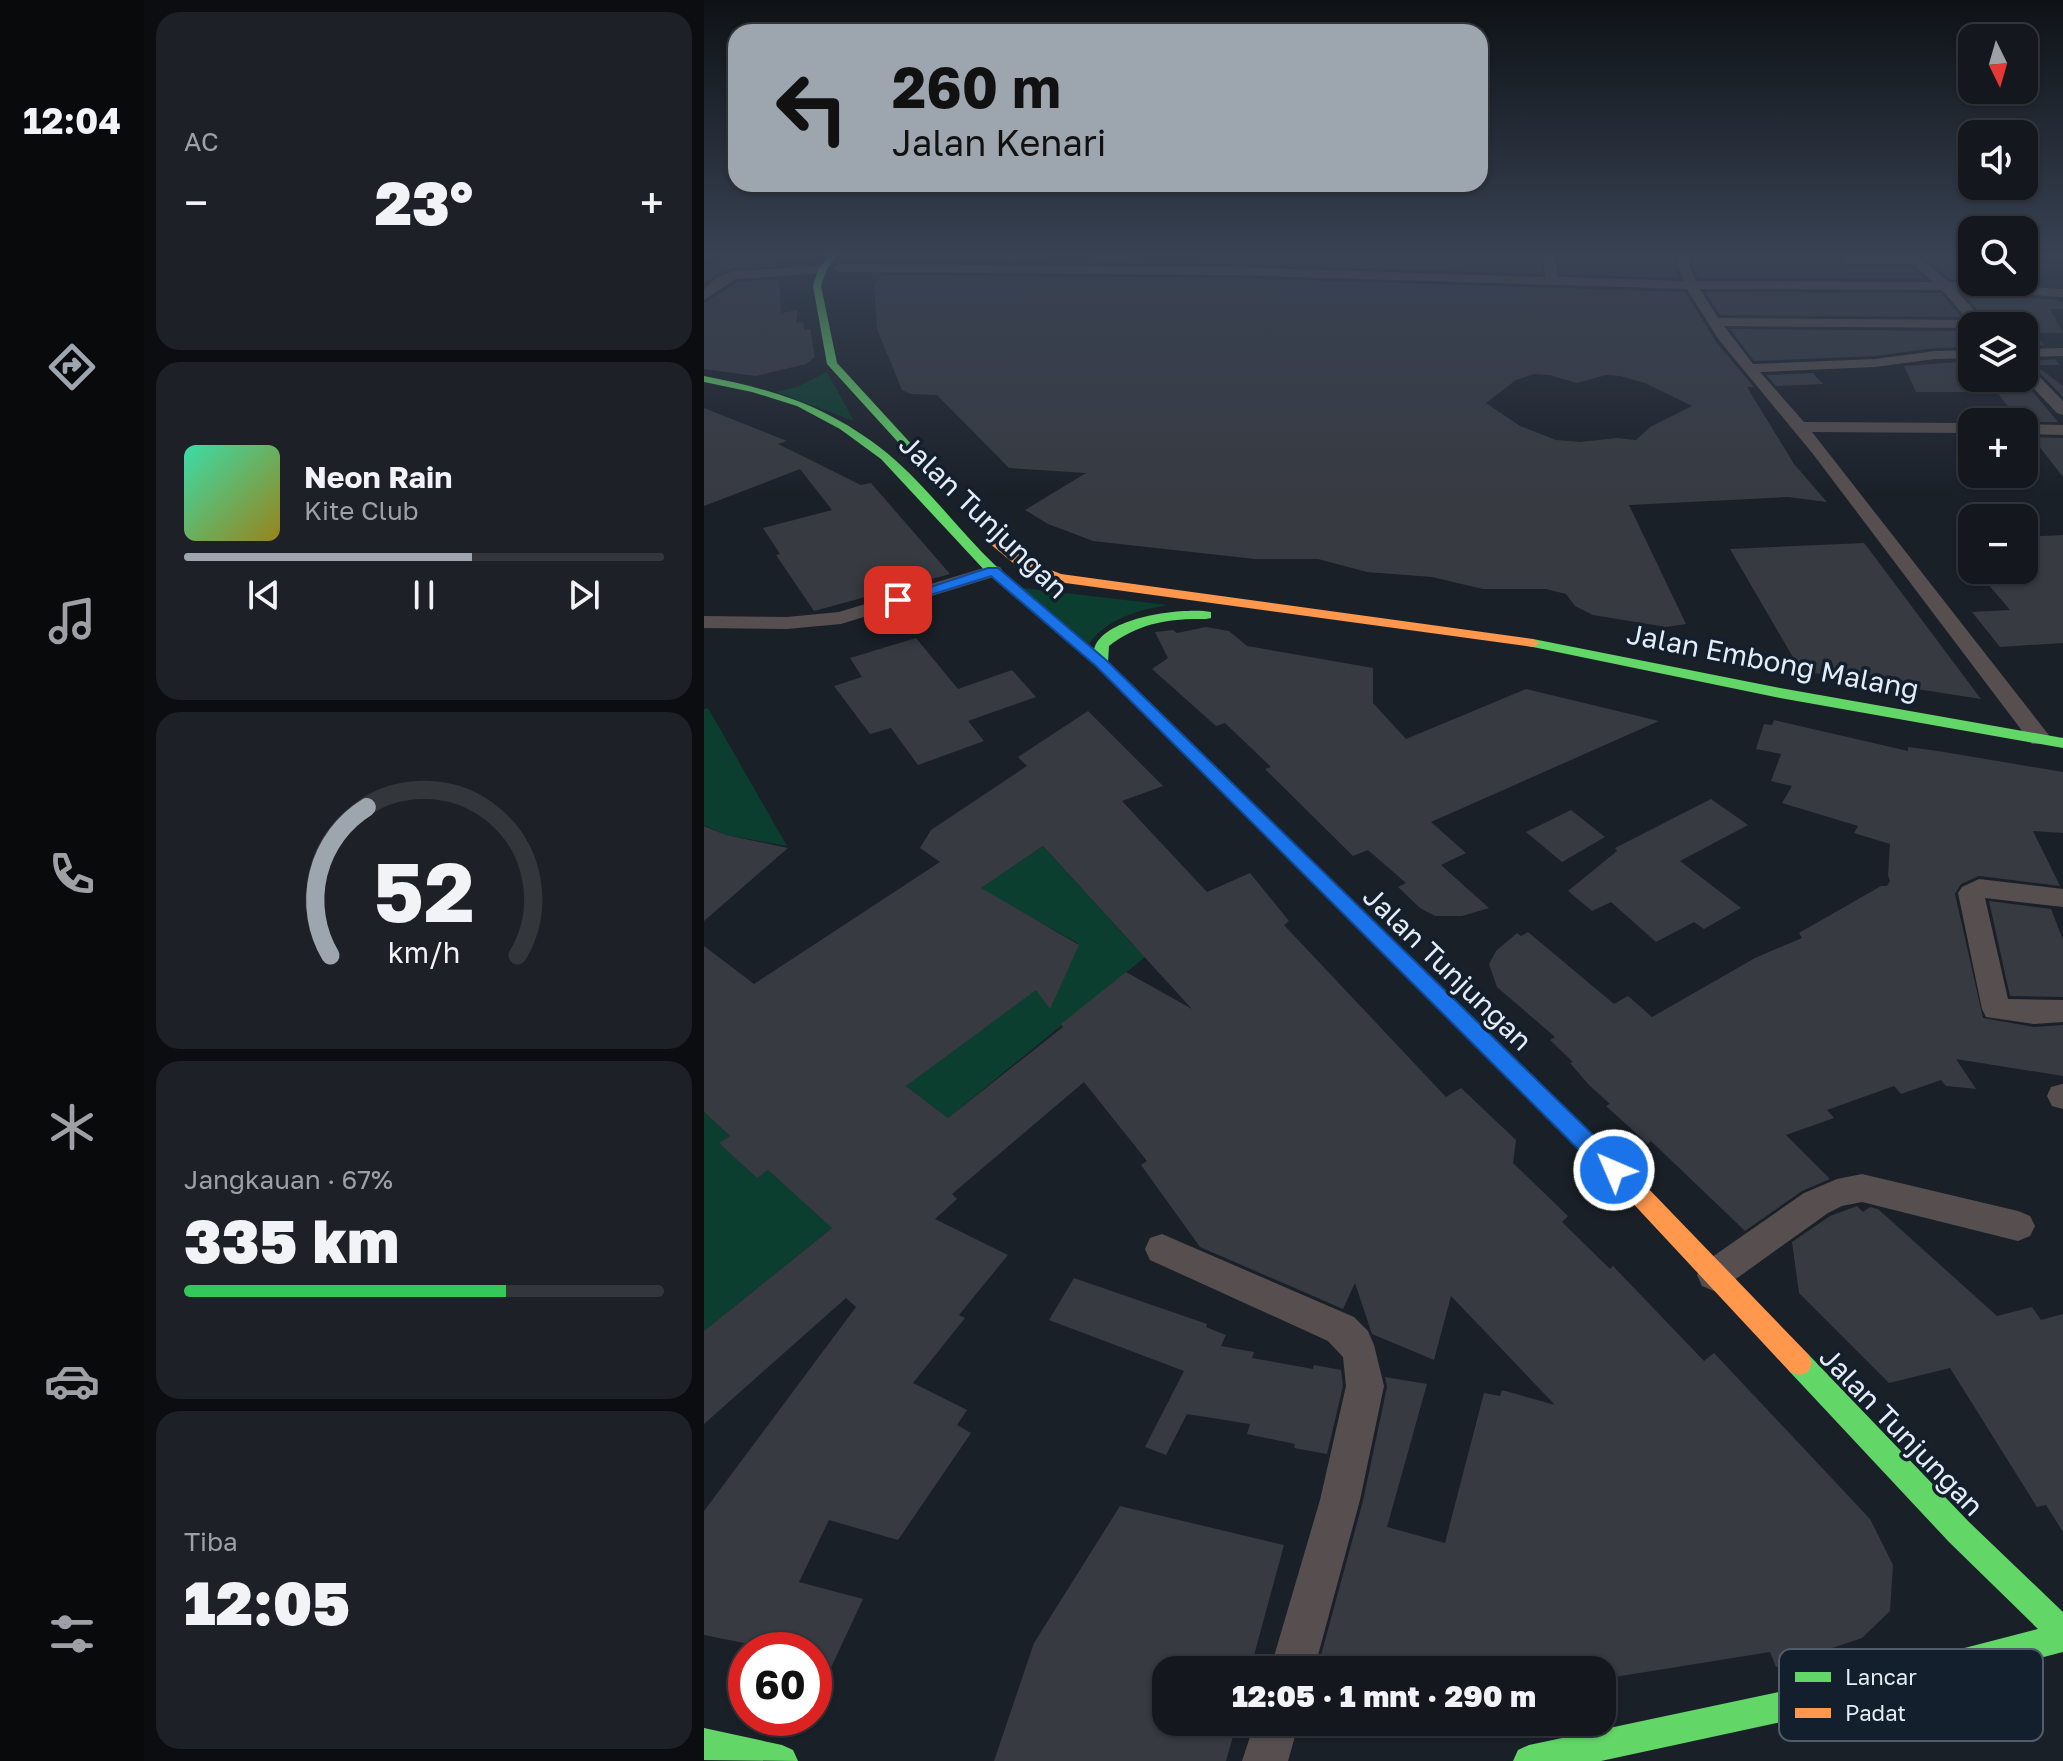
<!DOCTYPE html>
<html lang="id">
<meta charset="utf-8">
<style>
body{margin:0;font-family:"Golos Text",sans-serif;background:#1d2127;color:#f1f3f6;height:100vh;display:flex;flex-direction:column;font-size:30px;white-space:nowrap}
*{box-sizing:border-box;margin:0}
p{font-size:26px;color:#9da0a4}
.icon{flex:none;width:44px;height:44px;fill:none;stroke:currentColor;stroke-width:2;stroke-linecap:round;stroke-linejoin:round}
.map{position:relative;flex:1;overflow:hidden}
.details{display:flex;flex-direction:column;gap:12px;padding:12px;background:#0b0d10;width:560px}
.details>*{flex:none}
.guide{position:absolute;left:24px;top:24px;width:760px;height:168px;border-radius:24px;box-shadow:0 2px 6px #0004,0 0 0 2px #33373c;background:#9da5af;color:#111;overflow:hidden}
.needle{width:52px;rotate:175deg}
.controls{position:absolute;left:1254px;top:24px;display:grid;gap:16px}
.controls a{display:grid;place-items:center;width:80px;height:80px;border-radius:16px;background:#14181e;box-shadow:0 2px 6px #0004,0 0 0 2px #33373c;font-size:40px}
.speed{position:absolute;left:24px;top:1632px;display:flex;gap:16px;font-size:40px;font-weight:700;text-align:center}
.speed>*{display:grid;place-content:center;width:104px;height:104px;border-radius:50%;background:#14181e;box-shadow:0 2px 6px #0004,0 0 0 2px #33373c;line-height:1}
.speed .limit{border:12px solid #d22;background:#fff;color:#111}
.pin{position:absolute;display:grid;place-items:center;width:68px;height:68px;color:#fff;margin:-34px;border-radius:16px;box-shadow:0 4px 12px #0006}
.me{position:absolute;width:88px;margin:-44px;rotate:315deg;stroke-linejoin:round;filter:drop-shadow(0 0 6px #0008)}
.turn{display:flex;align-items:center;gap:28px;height:168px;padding:0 32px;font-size:36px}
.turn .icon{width:104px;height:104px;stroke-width:2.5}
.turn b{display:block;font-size:56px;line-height:68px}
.big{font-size:60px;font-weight:800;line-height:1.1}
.details .widget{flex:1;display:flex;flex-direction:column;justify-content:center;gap:12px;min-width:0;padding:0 28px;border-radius:24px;background:#1d2127}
.details .dial{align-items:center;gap:0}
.dial svg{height:208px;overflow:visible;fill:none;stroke:#33373c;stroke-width:7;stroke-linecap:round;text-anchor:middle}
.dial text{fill:#f1f3f6;stroke:none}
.song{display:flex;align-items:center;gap:24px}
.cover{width:96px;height:96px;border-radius:12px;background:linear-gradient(135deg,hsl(160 70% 55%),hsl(50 70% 35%))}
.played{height:8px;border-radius:4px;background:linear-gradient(90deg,#9da5af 60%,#33373c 60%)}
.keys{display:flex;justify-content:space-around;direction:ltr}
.heat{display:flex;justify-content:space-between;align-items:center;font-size:44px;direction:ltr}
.charge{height:12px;border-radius:6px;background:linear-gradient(90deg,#34c759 67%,#33373c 0)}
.trip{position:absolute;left:448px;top:1656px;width:464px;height:80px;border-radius:24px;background:#14181e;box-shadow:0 2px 6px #0004,0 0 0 2px #33373c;font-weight:800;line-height:80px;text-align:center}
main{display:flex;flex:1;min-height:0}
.tabs{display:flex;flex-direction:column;width:144px;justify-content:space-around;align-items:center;background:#080a0c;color:#9da0a4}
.tabs .icon{width:56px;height:56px}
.tabs .selected{color:#9da5af}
.tabs b{font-size:36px;color:#f1f3f6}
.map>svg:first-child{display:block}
.green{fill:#0b3e2e}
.building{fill:#373a41;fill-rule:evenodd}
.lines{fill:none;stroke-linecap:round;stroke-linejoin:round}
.street{fill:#574f4f;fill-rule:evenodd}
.fast{fill:#63d668;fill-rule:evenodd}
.slow{fill:#ff974d;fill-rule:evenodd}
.route{fill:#1a73e8;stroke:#114b97;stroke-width:2}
.labels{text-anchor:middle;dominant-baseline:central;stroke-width:7;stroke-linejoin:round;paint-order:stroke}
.street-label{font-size:28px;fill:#e4ecf7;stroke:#141f2e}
.key{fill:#141f2e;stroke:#525c6a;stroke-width:2}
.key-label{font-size:22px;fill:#e4ecf7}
</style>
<main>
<nav class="tabs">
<b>12:04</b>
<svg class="icon selected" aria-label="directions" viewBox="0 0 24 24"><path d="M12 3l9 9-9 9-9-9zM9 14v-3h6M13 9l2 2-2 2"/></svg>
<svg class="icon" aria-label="music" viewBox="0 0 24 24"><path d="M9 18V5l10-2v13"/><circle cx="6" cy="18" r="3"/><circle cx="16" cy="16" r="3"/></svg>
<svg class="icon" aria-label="phone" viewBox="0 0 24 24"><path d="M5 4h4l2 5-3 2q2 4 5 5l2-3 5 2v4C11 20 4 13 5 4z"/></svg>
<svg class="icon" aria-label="climate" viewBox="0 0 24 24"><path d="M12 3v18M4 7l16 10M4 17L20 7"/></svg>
<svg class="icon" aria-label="car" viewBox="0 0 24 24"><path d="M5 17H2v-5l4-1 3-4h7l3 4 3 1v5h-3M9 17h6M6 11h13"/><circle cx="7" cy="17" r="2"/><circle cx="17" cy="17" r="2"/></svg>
<svg class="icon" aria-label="filters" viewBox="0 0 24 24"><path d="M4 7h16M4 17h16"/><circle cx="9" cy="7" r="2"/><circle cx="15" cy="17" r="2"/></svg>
</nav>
<section class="details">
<div class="widget"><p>AC</p>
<div class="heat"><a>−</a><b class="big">23°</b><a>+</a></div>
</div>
<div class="widget">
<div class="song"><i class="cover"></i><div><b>Neon Rain</b><p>Kite Club</p></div></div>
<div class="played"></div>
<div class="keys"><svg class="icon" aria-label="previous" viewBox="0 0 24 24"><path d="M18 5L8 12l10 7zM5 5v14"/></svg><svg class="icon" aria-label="pause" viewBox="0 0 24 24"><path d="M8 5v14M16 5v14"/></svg><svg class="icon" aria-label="next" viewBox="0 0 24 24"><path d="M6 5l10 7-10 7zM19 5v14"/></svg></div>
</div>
<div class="widget dial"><svg viewBox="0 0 100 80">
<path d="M14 69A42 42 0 1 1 86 69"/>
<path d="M14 69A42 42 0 0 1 28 12" stroke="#9da5af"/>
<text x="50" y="56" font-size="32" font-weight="700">52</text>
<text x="50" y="72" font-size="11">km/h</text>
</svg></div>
<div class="widget"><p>Jangkauan · 67%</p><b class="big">335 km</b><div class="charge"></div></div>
<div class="widget"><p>Tiba</p><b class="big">12:05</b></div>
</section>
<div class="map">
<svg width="1359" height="1761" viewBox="0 0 1359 1761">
<rect width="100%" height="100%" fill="#1a2028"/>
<g class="green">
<path d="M123 372 150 421 72 392 93 387Z"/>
<path d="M318 588 464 605C435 610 403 618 385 644Z"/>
<path d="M4 708 82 844 83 846 22 835 0 825V709Z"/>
<path d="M339 846 430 946 465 931 468 935 244 1118 202 1086 375 944 318 912 100 1007Z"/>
<path d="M0 1112 26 1136 16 1143 53 1178 64 1170 119 1219 191 1177 0 1331Z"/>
</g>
<g class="building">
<path d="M28 252H72L74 266 29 268 11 275 0 285V265L9 266Z"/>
<path d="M199 252H319L315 262 385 261 387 252 442 254V260L501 259V252H835L838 274 529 264 190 261Z"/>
<path d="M853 252H896L905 259H971L970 266 975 278 857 274Z"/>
<path d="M1041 252H1193L1143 253 1134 261 1143 267H1207L1221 279 994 278 988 265 989 259H1032Z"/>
<path d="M1213 252H1268V280L1246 279Z"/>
<path d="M178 275 529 278 981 292 1012 342 1050 387H1043L1090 464 1123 502 1084 497 925 505 982 624 962 627 889 615 871 606 862 594 842 589H779L728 577 663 572 614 559H551L389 541 344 524 321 510 382 473 305 468 233 395 207 394 198 390 173 329 170 284ZM830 374 845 375 873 383 902 375 916 376 941 383 988 406 946 427 932 440 913 438 876 442 852 440 816 426 782 403 812 380Z"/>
<path d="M75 279 77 313 94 310 92 323 99 322 100 330 106 329 111 357 102 364 52 376 0 369V303L33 282Z"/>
<path d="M1001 292 1237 293 1257 317 1016 315Z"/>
<path d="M1259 293 1353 300 1359 304V309H1346L1359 333H1327L1341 345 1320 346V326H1287Z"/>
<path d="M1026 329 1268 331V347L1231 348 1171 356 1050 361Z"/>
<path d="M1351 359 1356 365H1331L1359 386V397L1327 364 1320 362Z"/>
<path d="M1268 361V378H1317L1354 422H1316L1293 392H1212L1200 366Z"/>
<path d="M1109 373 1119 384 1072 386 1062 375Z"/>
<path d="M0 408 83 441 74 444 157 485 167 483 246 574 110 611 72 555 76 554 59 528 128 510 96 469 0 506Z"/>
<path d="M1328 437 1359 438V477Z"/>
<path d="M1359 535V643L1296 647 1268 612 1306 610 1272 570H1320V537Z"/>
<path d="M1160 543 1164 548 1277 699 1097 671 1026 549Z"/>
<path d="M502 627 525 631 543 646 669 668V703L702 739 822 689 955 721 727 822 762 853 737 865 785 908 758 916H731L716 908 694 887 702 883 664 850 649 856 561 769 567 767 521 723 512 726 448 669 464 658 451 632 469 630 473 633Z"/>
<path d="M212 638 254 689 308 670 332 697 264 721 280 741 214 765 187 728 166 734 130 686 158 677 146 658Z"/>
<path d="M384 711 459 786 418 801 503 892 546 873 585 921 580 925 742 1097 757 1088 812 1140 809 1163 864 1216 858 1222 906 1269 909 1266 1000 1361 1010 1353 1166 1519 1189 1565 1186 1611 1158 1638 1072 1667 1066 1652 898 1679V1670H613L659 1501 683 1387 681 1377 723 1384 683 1527 741 1543 780 1393 796 1396 798 1390 851 1405 747 1296 730 1360 668 1334 651 1283 639 1309 496 1247 437 1165 443 1161 380 1082 248 1194 253 1199 231 1219 304 1255 255 1315 261 1318 209 1383 263 1410 253 1425 267 1433 194 1540 125 1520 95 1582 159 1599 110 1704V1650H75L0 1635V1511L152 1307 142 1298 0 1424V1331L128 1228 64 1170 53 1178 15 1143 26 1136 0 1112V946L50 984 236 862 216 848 227 830 323 766 314 757ZM339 846 488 1009 422 972 357 1024 359 1027 244 1118 202 1086 332 990 346 1009 375 945 277 888Z"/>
<path d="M1070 720 1204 751V747L1234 751 1359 772V833L1329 831 1356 886 1275 876 1257 884 1251 894 1279 1018 1330 1027 1359 1025V1076L1252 1059 1272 1089 1242 1086 1237 1080 1197 1094 1190 1086 1123 1110 1130 1118 1082 1135 1126 1179 1098 1191 1041 1231 947 1141 944 1144 902 1106 906 1104 885 1085 866 1063 869 1062 846 1040 851 1037 793 987 785 964 792 951 813 933 817 936 824 932 910 1004 924 996 948 1017 1051 958 1098 938 1095 933 1177 886H1183L1186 881 1184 875 1186 844 1150 833 1154 826 1078 803 1088 786 1067 781 1077 754 1052 749 1060 724 1068 725Z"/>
<path d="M1007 799 1044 825 976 861 1037 908 1000 929 990 922 952 942 907 902 888 911 864 891 913 851 911 848Z"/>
<path d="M867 810 901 837 858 862 822 832Z"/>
<path d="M0 826 22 835 84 848 0 921Z"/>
<path d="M1285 901 1347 909 1359 940V997L1306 996Z"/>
<path d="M1153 1206 1159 1212 1166 1207 1174 1209 1293 1316 1328 1307 1337 1320 1359 1314V1532L1342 1505 1333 1507 1246 1368 1185 1383 1095 1293 1088 1242 1126 1216Z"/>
<path d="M370 1278 503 1324 502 1327 522 1335 517 1346 550 1352 548 1358 609 1369 610 1365 637 1370 639 1386 623 1454 590 1448 591 1444 543 1434 546 1424 483 1414 462 1455 441 1447 480 1371 345 1320Z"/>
<path d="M416 1506 580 1545 546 1670H462V1722H533L522 1761H290L330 1643Z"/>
</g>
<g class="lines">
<g class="street">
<path d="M838 252H850L854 277 980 281 973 265 975 256H905L899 252H1038L1032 256H987L985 265 992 281 1229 282 1208 264H1143L1137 260 1143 256H1200L1196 252H1209L1245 282 1359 289V297L1252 290 1284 326 1268 328 1020 326 1049 364 1171 359 1231 351 1268 350V358L1231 359 1171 367 1056 372 1100 422 1268 423V433L1108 432 1344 734 1347 739 1344 744H1328L1109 454 1015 340 983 289 529 275 135 272 129 268 135 264 529 267 841 277ZM996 289 1238 290 1264 320 1014 318Z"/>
<path d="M118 266 124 270 122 273 32 279 0 300V289L12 278 30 271Z"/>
<path d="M1359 348V356L1320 357V349Z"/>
<path d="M1320 365 1325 366 1359 401V415L1353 413 1320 378Z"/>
<path d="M1320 424 1359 425V435L1320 434Z"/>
<path d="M289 565 296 567 299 571 296 575 137 624 83 629 0 628V616L83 617 135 612Z"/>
<path d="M1275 879 1359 889V907L1281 898 1304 999 1359 1000V1022L1330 1024 1282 1017 1278 1009 1254 893 1258 887Z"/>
<path d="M1358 1084H1359V1109L1348 1106 1343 1096 1347 1087Z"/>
<path d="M1158 1174 1314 1211 1326 1216 1331 1226 1326 1236 1314 1241 1158 1202 1138 1206 1124 1213 1022 1286 1010 1291 998 1286 993 1275 998 1264 1100 1193 1133 1179Z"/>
<path d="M458 1234 650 1317 664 1331 670 1345 680 1386 656 1500 610 1670H566L616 1500 642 1386 639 1357 624 1341 446 1260 441 1249 446 1238Z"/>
<path d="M551 1722H595L584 1761H538Z"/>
</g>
<g class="fast">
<path d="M127 252H135L122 270 117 286 133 363 211 448V452H203L123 364 109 286 114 270Z"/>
<path d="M0 376C72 390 124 406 183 453 223 486 255 531 293 567 323 597 358 623 390 650 397 617 480 607 507 612V618L502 619C466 618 434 623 405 646L404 662 842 1089 845 1095 842 1101 834 1104 826 1101 392 666 284 574 177 459 136 429 93 406 48 392 0 382Z"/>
<path d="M829 639 1076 688 1359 738V748L1076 698 824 646 822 643Z"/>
<path d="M1095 1351 1104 1354 1265 1522 1359 1612V1652L1160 1704 897 1761H809L814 1750 825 1745 1160 1674 1334 1629 1245 1542 1086 1372 1082 1363 1086 1354Z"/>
<path d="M0 1728 78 1745 89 1750 94 1761 0 1760Z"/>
</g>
<g class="slow">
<path d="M290 536 324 561 357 574 829 639 836 643 829 647 354 582 314 567 285 543 284 540Z"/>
<path d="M834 1086 842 1089 939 1183 1104 1354 1108 1363 1104 1372 1095 1375 1086 1372 923 1197 826 1101 823 1095 826 1089Z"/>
</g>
</g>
<linearGradient id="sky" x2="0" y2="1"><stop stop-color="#0e1216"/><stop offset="0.51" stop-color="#384253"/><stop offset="1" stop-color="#384253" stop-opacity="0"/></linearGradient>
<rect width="1359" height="498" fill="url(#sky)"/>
<path class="route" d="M284 568H294L402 660 918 1163 921 1170 918 1177 910 1179 902 1177 392 666 287 576 194 605 187 600Z"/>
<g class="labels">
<g class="street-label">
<text transform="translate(280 516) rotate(44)">Jalan Tunjungan</text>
<text transform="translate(1069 661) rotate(11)">Jalan Embong Malang</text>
<text transform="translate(744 968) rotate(44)">Jalan Tunjungan</text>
<text transform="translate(1198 1431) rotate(46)">Jalan Tunjungan</text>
</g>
</g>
<rect x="1075" y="1649" width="264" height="92" rx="12" class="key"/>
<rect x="1091" y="1672" width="36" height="10" fill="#63d668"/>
<rect x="1091" y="1708" width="36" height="10" fill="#ff974d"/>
<g class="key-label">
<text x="1141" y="1685">Lancar</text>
<text x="1141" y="1721">Padat</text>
</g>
</svg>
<div class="controls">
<a><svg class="needle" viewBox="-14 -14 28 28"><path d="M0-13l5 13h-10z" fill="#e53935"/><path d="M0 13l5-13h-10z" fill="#9da0a4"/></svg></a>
<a><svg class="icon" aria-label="sound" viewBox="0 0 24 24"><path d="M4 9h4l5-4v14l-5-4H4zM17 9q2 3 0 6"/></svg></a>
<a><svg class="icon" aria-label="search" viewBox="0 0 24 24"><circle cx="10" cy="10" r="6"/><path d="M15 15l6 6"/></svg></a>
<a><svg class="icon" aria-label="layers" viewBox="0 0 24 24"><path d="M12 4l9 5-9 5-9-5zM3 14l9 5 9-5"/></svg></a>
<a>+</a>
<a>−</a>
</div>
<div class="speed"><div class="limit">60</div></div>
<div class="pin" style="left:194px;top:600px;background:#d93025"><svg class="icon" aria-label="arrive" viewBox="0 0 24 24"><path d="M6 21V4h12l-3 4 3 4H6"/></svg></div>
<svg class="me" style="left:910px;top:1170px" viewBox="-20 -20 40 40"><circle r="17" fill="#1a73e8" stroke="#fff" stroke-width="3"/><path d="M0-11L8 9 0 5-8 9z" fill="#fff"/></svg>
<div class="trip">12:05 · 1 mnt · 290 m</div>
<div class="guide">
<div class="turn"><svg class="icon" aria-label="left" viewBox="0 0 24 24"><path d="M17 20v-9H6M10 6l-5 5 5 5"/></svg><div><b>260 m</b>Jalan Kenari</div></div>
</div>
</div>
</main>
